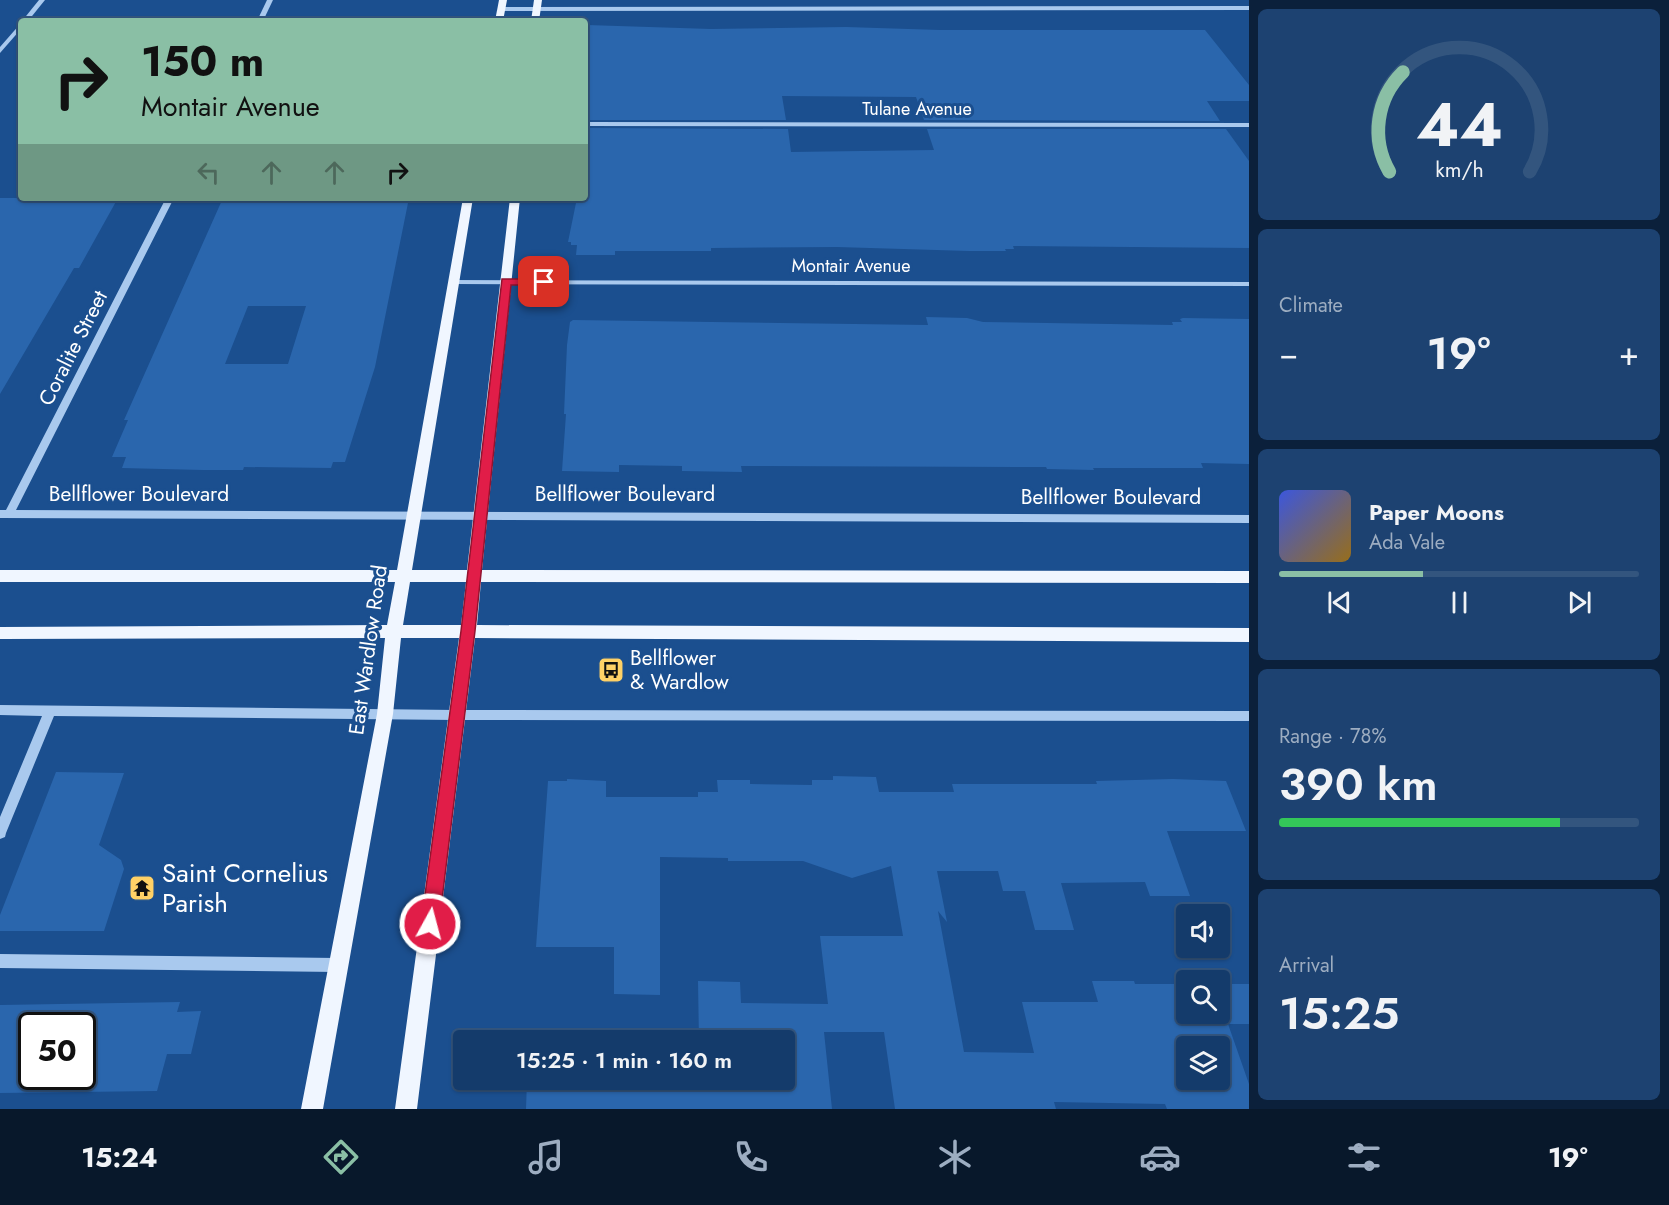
<!DOCTYPE html>
<meta charset="utf-8">
<style>
body{margin:0;font-family:Jost,sans-serif;background:#1d4271;color:#f1f3f6;height:100vh;display:flex;flex-direction:column;font-size:22px;white-space:nowrap}
*{box-sizing:border-box;margin:0}
p{font-size:20px;color:#9dadc1}
.icon{flex:none;width:33px;height:33px;fill:none;stroke:currentColor;stroke-width:2;stroke-linecap:round;stroke-linejoin:round}
.map{position:relative;flex:1;overflow:hidden}
.sheet{display:flex;flex-direction:column;gap:9px;padding:9px;background:#0b203b;width:420px}
.sheet>*{flex:none}
.banner{position:absolute;left:18px;top:18px;width:570px;height:183px;border-radius:6px;box-shadow:0 2px 4px #0004,0 0 0 2px #33557e;background:#8abfa5;color:#111;overflow:hidden}
.controls{position:absolute;left:1176px;top:904px;display:grid;gap:12px}
.controls a{display:grid;place-items:center;width:54px;height:54px;border-radius:6px;background:#143b6b;box-shadow:0 2px 4px #0004,0 0 0 2px #33557e;font-size:30px}
.speed{position:absolute;left:18px;top:1012px;display:flex;gap:12px;font-size:30px;font-weight:700;text-align:center}
.speed>*{display:grid;place-content:center;width:78px;height:78px;border-radius:50%;background:#143b6b;box-shadow:0 2px 4px #0004,0 0 0 2px #33557e;line-height:1}
.speed .limit{border:3px solid #111;border-radius:9px;background:#fff;color:#111}
.pin{position:absolute;display:grid;place-items:center;width:51px;height:51px;color:#fff;margin:-26px;border-radius:12px;box-shadow:0 3px 9px #0006}
.me{position:absolute;width:66px;margin:-33px;rotate:7deg;stroke-linejoin:round;filter:drop-shadow(0 0 4px #0008)}
.turn{display:flex;align-items:center;gap:21px;height:126px;padding:0 24px;font-size:27px}
.turn .icon{width:78px;height:78px;stroke-width:2.5}
.turn b{display:block;font-size:42px;line-height:51px}
.lanes{display:flex;align-items:center;height:57px;padding:0 24px;background:#0003;justify-content:center;gap:30px;direction:ltr}
.lanes .off{opacity:.35}
.big{font-size:45px;font-weight:600;line-height:1.1}
.sheet .tile{flex:1;display:flex;flex-direction:column;justify-content:center;gap:9px;min-width:0;padding:0 21px;border-radius:9px;background:#1d4271}
.sheet .dial{align-items:center;gap:0}
.dial svg{height:156px;overflow:visible;fill:none;stroke:#33557e;stroke-width:7;stroke-linecap:round;text-anchor:middle}
.dial text{fill:#f1f3f6;stroke:none}
.song{display:flex;align-items:center;gap:18px}
.cover{width:72px;height:72px;border-radius:9px;background:linear-gradient(135deg,hsl(230 70% 55%),hsl(40 70% 35%))}
.played{height:6px;border-radius:3px;background:linear-gradient(90deg,#8abfa5 40%,#33557e 40%)}
.keys{display:flex;justify-content:space-around;direction:ltr}
.heat{display:flex;justify-content:space-between;align-items:center;font-size:33px;direction:ltr}
.charge{height:9px;border-radius:4px;background:linear-gradient(90deg,#34c759 78%,#33557e 0)}
.trip{position:absolute;left:453px;top:1030px;width:342px;height:60px;border-radius:6px;background:#143b6b;box-shadow:0 2px 4px #0004,0 0 0 2px #33557e;font-weight:600;line-height:60px;text-align:center}
.menu{display:flex;height:96px;justify-content:space-around;align-items:center;background:#08182b;color:#9dadc1}
.menu .icon{width:42px;height:42px}
.menu .active{color:#8abfa5}
.menu b{font-size:27px;color:#f1f3f6}
main{display:flex;flex:1;min-height:0}
.map>svg:first-child{display:block}
.building{fill:#2a66ad;fill-rule:evenodd}
.lines{fill:none;stroke-linecap:round;stroke-linejoin:round}
.minor{fill:#a9c9ee;fill-rule:evenodd}
.major{fill:#f0f6ff;fill-rule:evenodd}
.route{fill:#e11d48;stroke:#92132f;stroke-width:1.5}
.labels{text-anchor:middle;dominant-baseline:central;stroke-width:6;stroke-linejoin:round;paint-order:stroke}
.far-street-label{font-size:18px;fill:#fff;stroke:#1b4f8f}
.street-label{font-size:21px;fill:#fff;stroke:#1b4f8f}
.poi-label{font-size:21px;fill:#fff;stroke:#1b4f8f;text-anchor:start}
.near-poi-label{font-size:26px;fill:#fff;stroke:#1b4f8f;text-anchor:start}
</style>
<main>
<div class="map">
<svg width="1249" height="1109" viewBox="0 0 1249 1109">
<rect width="100%" height="100%" fill="#1b4f8f"/>
<g class="building">
<path d="M587 25 711 29 846 27 940 30H1205L1249 85V101H1207L1220 121 924 120 916 97 782 96 786 120H585Z"/>
<path d="M585 128 788 129 791 152 934 150 927 129H1226L1249 161V248L1013 246 1014 249H1005L1006 251H969L837 247 711 248V251H615V255H576L577 245H571V242H568L577 198H585Z"/>
<path d="M0 198H118L79 268H74L0 394Z"/>
<path d="M223 198H409L375 367 345 462H333L331 468 244 467 243 470H203L122 468 126 457H112L128 420H124ZM248 306H306L288 364H225Z"/>
<path d="M926 317 967 318 983 322 1173 325 1172 322H1182L1180 319 1183 318 1249 319V464L1201 463 1203 468H1093L1094 470 1047 469 1046 467 741 466 742 472 682 471V466L619 465V472L562 471 566 414H564L567 345 570 322 573 320 928 325Z"/>
<path d="M56 772 124 773 99 845 121 860 124 869 104 931H0V915Z"/>
<path d="M833 776 876 777 879 792H954L952 784H1097L1096 781 1173 779 1226 781 1246 831H1167L1190 896H1150L1145 882 1061 883 1074 930H1035L1025 891H1003L998 871H937L947 922 938 911 964 1052 1034 1053 1022 1002H1098L1092 981H1134L1135 984H1186V1014H1220V984H1249V1024H1228L1249 1084V1109H1167L1165 1104 1054 1102 1056 1109H895L884 1032H824L832 1109H526L527 1080H784V1041H699L698 981 740 982 741 1003 828 1004 820 936H903L891 866 852 878 803 861H728V858L660 857V995L614 994V947H536L548 781H567V779L606 781V797H698V792H718L717 780H750V784L812 785V780H833ZM1186 1047H1220V1080H1186Z"/>
<path d="M180 1002 177 1012 201 1011 191 1054H167L157 1091 0 1093V1005ZM32 1026H82V1077H32Z"/>
<rect x="543" y="1028" width="70" height="13"/>
</g>
<g class="lines">
<g class="minor">
<path d="M39 0H45L28 21H22Z"/>
<path d="M267 0H273L263 21H257Z"/>
<path d="M1249 6V10L501 11 498 9 501 7Z"/>
<path d="M21 23V29L0 53V47Z"/>
<path d="M585 122 1249 123V127L585 126Z"/>
<path d="M166 198H174L16 510 1249 515V523L0 518V510H6Z"/>
<path d="M451 280 1249 282V286L454 284H451Z"/>
<path d="M0 705 456 710 1249 711V721L456 720 54 716 6 833 5 837 0 839V817L42 716 0 715Z"/>
<path d="M0 954 337 958 342 960 344 965 342 970 337 972 0 968Z"/>
</g>
<g class="major">
<path d="M499 0H507L503 21H495Z"/>
<path d="M534 0H542L539 21H531Z"/>
<path d="M463 198H473L412 570H467L510 198H520L482 570 1249 571V583L481 582 477 625 1249 628V642L475 638 417 1109H395L459 638H401L393 714 323 1109H301L377 714 385 638 0 639V627L387 625 395 582H0V570H397ZM410 582H466L461 625H403Z"/>
</g>
</g>
<path class="route" d="M502 279H544L549 282 544 285H511L475 631 439 924 436 931 430 933 423 931 421 924 461 631Z"/>
<defs>
<g id="bus-square" transform="scale(1.35)"><rect x="-9" y="-9" width="18" height="18" rx="4" fill="#ffd166" stroke="#1b4f8f"/><path d="M-5-6H5V4H4V6H2V4H-2V6H-4V4H-5ZM-3.5-4V0h7V-4ZM-3.5 1.2v1.5H-2V1.2ZM2 1.2v1.5H3.5V1.2Z" fill="#111"/></g>
<g id="temple-square" transform="scale(1.35)"><rect x="-9" y="-9" width="18" height="18" rx="4" fill="#ffd166" stroke="#1b4f8f"/><path d="M0-6L5-2H3V0L6.5 2.5H4V6H1.5V3h-3V6H-4V2.5H-6.5L-3 0V-2H-5Z" fill="#111"/></g>
</defs>
<g fill-rule="evenodd">
<use href="#bus-square" x="611" y="670"/>
<use href="#temple-square" x="142" y="888"/>
</g>
<g class="labels">
<g class="far-street-label">
<text x="917" y="109">Tulane Avenue</text>
<text x="851" y="266">Montair Avenue</text>
</g>
<g class="street-label">
<text transform="translate(73 348) rotate(-63)">Coralite Street</text>
<text x="139" y="494">Bellflower Boulevard</text>
<text x="625" y="494">Bellflower Boulevard</text>
<text x="1111" y="497">Bellflower Boulevard</text>
<text transform="translate(368 650) rotate(-82)">East Wardlow Road</text>
</g>
<g class="poi-label">
<text x="630" y="658">Bellflower<tspan x="630" dy="24">&amp; Wardlow</tspan></text>
</g>
<g class="near-poi-label">
<text x="162" y="873">Saint Cornelius<tspan x="162" dy="30">Parish</tspan></text>
</g>
</g>
</svg>
<div class="controls">
<a><svg class="icon" aria-label="sound" viewBox="0 0 24 24"><path d="M4 9h4l5-4v14l-5-4H4zM17 9q2 3 0 6"/></svg></a>
<a><svg class="icon" aria-label="search" viewBox="0 0 24 24"><circle cx="10" cy="10" r="6"/><path d="M15 15l6 6"/></svg></a>
<a><svg class="icon" aria-label="layers" viewBox="0 0 24 24"><path d="M12 4l9 5-9 5-9-5zM3 14l9 5 9-5"/></svg></a>
</div>
<div class="speed"><div class="limit">50</div></div>
<div class="pin" style="left:544px;top:282px;background:#d93025"><svg class="icon" aria-label="arrive" viewBox="0 0 24 24"><path d="M6 21V4h12l-3 4 3 4H6"/></svg></div>
<svg class="me" style="left:430px;top:924px" viewBox="-20 -20 40 40"><circle r="17" fill="#e11d48" stroke="#fff" stroke-width="3"/><path d="M0-11L8 9 0 5-8 9z" fill="#fff"/></svg>
<div class="trip">15:25 · 1 min · 160 m</div>
<div class="banner">
<div class="turn"><svg class="icon" aria-label="right" viewBox="0 0 24 24"><path d="M7 20v-9h11M14 6l5 5-5 5"/></svg><div><b>150 m</b>Montair Avenue</div></div>
<div class="lanes"><svg class="icon off" aria-label="left" viewBox="0 0 24 24"><path d="M17 20v-9H6M10 6l-5 5 5 5"/></svg><svg class="icon off" aria-label="ahead" viewBox="0 0 24 24"><path d="M12 20V5M6 11l6-6 6 6"/></svg><svg class="icon off" aria-label="ahead" viewBox="0 0 24 24"><path d="M12 20V5M6 11l6-6 6 6"/></svg><svg class="icon" aria-label="right" viewBox="0 0 24 24"><path d="M7 20v-9h11M14 6l5 5-5 5"/></svg></div>
</div>
</div>
<section class="sheet">
<div class="tile dial"><svg viewBox="0 0 100 80">
<path d="M14 69A42 42 0 1 1 86 69"/>
<path d="M14 69A42 42 0 0 1 21 18" stroke="#8abfa5"/>
<text x="50" y="56" font-size="32" font-weight="700">44</text>
<text x="50" y="72" font-size="11">km/h</text>
</svg></div>
<div class="tile"><p>Climate</p>
<div class="heat"><a>−</a><b class="big">19°</b><a>+</a></div>
</div>
<div class="tile">
<div class="song"><i class="cover"></i><div><b>Paper Moons</b><p>Ada Vale</p></div></div>
<div class="played"></div>
<div class="keys"><svg class="icon" aria-label="previous" viewBox="0 0 24 24"><path d="M18 5L8 12l10 7zM5 5v14"/></svg><svg class="icon" aria-label="pause" viewBox="0 0 24 24"><path d="M8 5v14M16 5v14"/></svg><svg class="icon" aria-label="next" viewBox="0 0 24 24"><path d="M6 5l10 7-10 7zM19 5v14"/></svg></div>
</div>
<div class="tile"><p>Range · 78%</p><b class="big">390 km</b><div class="charge"></div></div>
<div class="tile"><p>Arrival</p><b class="big">15:25</b></div>
</section>
</main>
<nav class="menu">
<b>15:24</b>
<svg class="icon active" aria-label="directions" viewBox="0 0 24 24"><path d="M12 3l9 9-9 9-9-9zM9 14v-3h6M13 9l2 2-2 2"/></svg>
<svg class="icon" aria-label="music" viewBox="0 0 24 24"><path d="M9 18V5l10-2v13"/><circle cx="6" cy="18" r="3"/><circle cx="16" cy="16" r="3"/></svg>
<svg class="icon" aria-label="phone" viewBox="0 0 24 24"><path d="M5 4h4l2 5-3 2q2 4 5 5l2-3 5 2v4C11 20 4 13 5 4z"/></svg>
<svg class="icon" aria-label="climate" viewBox="0 0 24 24"><path d="M12 3v18M4 7l16 10M4 17L20 7"/></svg>
<svg class="icon" aria-label="car" viewBox="0 0 24 24"><path d="M5 17H2v-5l4-1 3-4h7l3 4 3 1v5h-3M9 17h6M6 11h13"/><circle cx="7" cy="17" r="2"/><circle cx="17" cy="17" r="2"/></svg>
<svg class="icon" aria-label="filters" viewBox="0 0 24 24"><path d="M4 7h16M4 17h16"/><circle cx="9" cy="7" r="2"/><circle cx="15" cy="17" r="2"/></svg>
<b>19°</b>
</nav>
